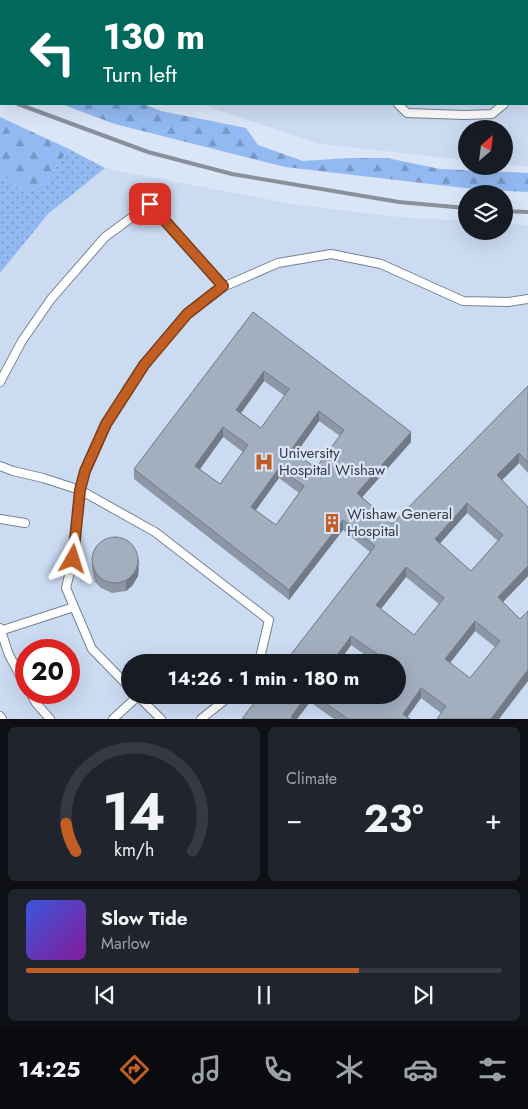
<!DOCTYPE html>
<meta charset="utf-8">
<style>
body{margin:0;font-family:Jost,sans-serif;background:#20242c;color:#f1f3f6;height:100vh;display:flex;flex-direction:column;font-size:19px;white-space:nowrap}
*{box-sizing:border-box;margin:0}
p{font-size:16px;color:#9ea1a6}
.icon{flex:none;width:28px;height:28px;fill:none;stroke:currentColor;stroke-width:2;stroke-linecap:round;stroke-linejoin:round}
.map{position:relative;height:719px;overflow:hidden}
.details{display:flex;flex-direction:column;gap:8px;padding:8px;background:#0d0f14;flex:1}
.details>*{flex:none}
.hud{position:absolute;left:0px;top:0px;width:529px;height:105px;box-shadow:0 5px 20px #0002;background:#00695c;color:#fff;overflow:hidden}
.needle{width:32px;rotate:28deg}
.tools{position:absolute;left:458px;top:120px;display:grid;gap:10px}
.tools a{display:grid;place-items:center;width:55px;height:55px;border-radius:50%;background:#171b24;box-shadow:0 5px 20px #0002;font-size:25px}
.speed{position:absolute;left:15px;top:639px;display:flex;gap:10px;font-size:25px;font-weight:700;text-align:center}
.speed>*{display:grid;place-content:center;width:65px;height:65px;border-radius:50%;background:#171b24;box-shadow:0 5px 20px #0002;line-height:1}
.speed .limit{border:8px solid #d22;background:#fff;color:#111}
.pin{position:absolute;display:grid;place-items:center;width:42px;height:42px;color:#fff;margin:-21px;border-radius:10px;box-shadow:0 2px 8px #0006}
.me{position:absolute;width:55px;margin:-28px;rotate:6deg;stroke-linejoin:round;filter:drop-shadow(0 0 4px #0008)}
.turn{display:flex;align-items:center;gap:18px;height:105px;padding:0 20px;font-size:22px}
.turn .icon{width:65px;height:65px;stroke-width:2.5}
.turn b{display:block;font-size:35px;line-height:42px}
.big{font-size:38px;font-weight:700;line-height:1.1}
.details .tile{flex:1;display:flex;flex-direction:column;justify-content:center;gap:8px;min-width:0;padding:0 18px;border-radius:8px;background:#20242c}
.details .dial{align-items:center;gap:0}
.dial svg{height:130px;overflow:visible;fill:none;stroke:#363941;stroke-width:7;stroke-linecap:round;text-anchor:middle}
.dial text{fill:#f1f3f6;stroke:none}
.song{display:flex;align-items:center;gap:15px}
.cover{width:60px;height:60px;border-radius:8px;background:linear-gradient(135deg,hsl(230 70% 55%),hsl(290 70% 35%))}
.played{height:5px;border-radius:2px;background:linear-gradient(90deg,#c15e24 70%,#363941 70%)}
.keys{display:flex;justify-content:space-around;direction:ltr}
.heat{display:flex;justify-content:space-between;align-items:center;font-size:28px;direction:ltr}
.details .tiles{flex:1;display:grid;gap:8px;grid-template-columns:1fr 1fr}
.tile:last-child{grid-column:span 2}
.trip{position:absolute;left:121px;top:654px;width:285px;height:50px;border-radius:25px;background:#171b24;box-shadow:0 5px 20px #0002;font-weight:700;line-height:50px;text-align:center}
.tabs{display:flex;height:80px;justify-content:space-around;align-items:center;background:#090b0e;color:#9ea1a6}
.tabs .icon{width:35px;height:35px}
.tabs .on{color:#c15e24}
.tabs b{font-size:22px;color:#f1f3f6}
.map>svg:first-child{display:block}
.built{fill:#cbdbf2;fill-rule:evenodd}
.grass{fill:url(#grass-dots)}
.forest{fill:url(#forest-firs)}
.lines{fill:none;stroke-linecap:round;stroke-linejoin:round}
.service-casing{stroke:#778291;stroke-width:10}
.primary-casing{stroke:#778291;stroke-width:28}
.service{stroke:#fff;stroke-width:8}
.primary{stroke:#fff;stroke-width:25}
.rail{stroke:#88909c;stroke-width:4}
.wall{fill:#8c96a4;fill-rule:evenodd}
.shaded-wall{fill:#727a86}
.building{fill:#a3afbf;stroke:#727a86;fill-rule:evenodd}
.route-casing{stroke:#7d3d17;stroke-width:12}
.route{stroke:#c15e24;stroke-width:9}
.labels{text-anchor:middle;dominant-baseline:central;stroke-width:4.5;stroke-linejoin:round;paint-order:stroke}
.poi-label{font-size:15px;fill:#353a41;stroke:#dae6f7;text-anchor:start}
</style>
<div class="map">
<svg width="528" height="719" viewBox="0 0 528 719">
<defs>
<pattern id="grass-dots" width="8" height="8" patternUnits="userSpaceOnUse" patternTransform="scale(1.25)"><rect width="8" height="8" fill="#92b9f1"/><path d="M2 2h.1M6 6h.1" fill="none" stroke="#7897c5" stroke-width="1.8" stroke-linecap="round"/></pattern>
<pattern id="forest-firs" width="22" height="20" patternUnits="userSpaceOnUse" patternTransform="scale(1.25)"><rect width="22" height="20" fill="#92b9f1"/><path d="M5 1l3.5 6h-7zM16 11l3.5 6h-7z" fill="#7897c5"/></pattern>
</defs>
<rect width="100%" height="100%" fill="#dae6f7"/>
<g class="built">
<path d="M0 0H442L443 1H1V38Z"/>
<path d="M528 95V167L504 164V129H466V160L320 144 200 104H528Z"/>
<path d="M105 168 291 204 400 217 466 221V231H504V224L528 225V719H0V273L48 214ZM26 650H69V692H26ZM130 662H398V695H130Z"/>
</g>
<path class="grass" d="M69 149 105 168 48 214 0 273V173L26 194 44 184Z"/>
<g class="forest">
<path d="M61 104H144L161 111 246 128 258 145 303 161 350 158H387L440 169 528 173V192L473 189 285 167 115 124Z"/>
<path d="M0 117 69 149 44 184 26 194 0 173Z"/>
</g>
<g class="lines">
<g class="service-casing">
<g id="service">
<path d="M122 1 123 0"/>
<path d="M0 21 1 22"/>
<path d="M398 104 407 113 465 115 492 114 504 104"/>
<path d="M0 382 22 341 51 299 105 237 150 204 223 287"/>
<path d="M0 466 13 471 43 478 80 490 155 532 269 620 259 662"/>
<path d="M0 519 25 523"/>
<path d="M0 628 9 655 26 686"/>
<path d="M0 631 74 607"/>
<path d="M130 688 92 649 66 588 73 559 80 490 85 471 106 424 143 365 187 314 223 287 278 263 331 254 381 264 463 301 508 302 528 299"/>
<path d="M30 692 36 703 50 719"/>
<path d="M137 695 161 719"/>
<path d="M0 716 2 719"/>
<path d="M113 719 138 696"/>
<path d="M201 719 231 695"/>
</g>
</g>
<g class="primary-casing">
<path id="primary" d="M483 0 485 1"/>
</g>
<use href="#service" class="service"/>
<use href="#primary" class="primary"/>
<g class="rail">
<path d="M0 96 1 97"/>
<path d="M18 104 148 152 232 174 399 202 466 208"/>
<path d="M504 211 528 212"/>
</g>
</g>
<g class="wall">
<path d="M253 312 411 442 362 497 392 524 528 386V473L519 463 502 480 528 576 503 602 526 682 441 713 421 698 407 717 410 719H334L310 702 297 719H242L260 695H398V662H375L351 645 339 662H285L370 552 343 530 289 600 134 479V469ZM264 381 285 396 261 428 241 413ZM319 421 340 436 316 468 296 454ZM223 437 243 452 220 484 200 469ZM279 478 299 493 276 525 255 510ZM467 513 498 541 471 571 440 543ZM406 577 439 604 414 635 381 609ZM475 631 495 647 470 678 450 663Z"/>
<path d="M92 560 139 568 138 576 132 586 126 591 112 593 101 588 95 582 92 569Z"/>
</g>
<g class="shaded-wall">
<path d="M90 0H98L96 1H90Z"/>
<path d="M251 0H267L265 1H249Z"/>
<path d="M264 371V381L236 420V410Z"/>
<path d="M319 411V421L291 460V450Z"/>
<path d="M223 427V437L195 476V466Z"/>
<path d="M411 432V442L357 503V493Z"/>
<path d="M519 453V463L497 485V475Z"/>
<path d="M279 468V478L251 517V507Z"/>
<path d="M467 503V513L435 549V539Z"/>
<path d="M343 520V530L289 600V590Z"/>
<path d="M139 558 138 576 132 586 126 591V581Z"/>
<path d="M528 566V576L498 607V597Z"/>
<path d="M406 567V577L376 615V605Z"/>
<path d="M475 621V631L445 669V659Z"/>
<path d="M351 636V645L339 662H333V661Z"/>
<path d="M528 671V681L499 719H491L526 672Z"/>
<path d="M421 688V698L406 719 403 714Z"/>
<path d="M307 695H310V702L297 719H291V717Z"/>
</g>
<g class="building">
<path d="M188 0H251L249 1H187Z"/>
<path d="M412 0H440L441 1H413Z"/>
<path d="M253 312 411 432 357 493 392 524 528 386V463L519 453 497 475 528 507V566L498 597 520 619 528 611V671L526 672 491 719H437L446 706 421 688 403 714 410 719H348L314 695H398V662H389L351 636 333 661 335 662H285L375 546 343 520 289 590 134 469ZM264 371 289 389 261 428 236 410ZM319 411 344 430 316 468 291 450ZM223 427 248 445 220 484 195 466ZM279 468 304 486 276 525 251 507ZM467 503 503 535 471 571 435 539ZM406 567 444 598 414 635 376 605ZM475 621 500 641 470 678 445 659Z"/>
<circle cx="115" cy="560" r="23"/>
<path d="M260 695H307L291 717 294 719H242Z"/>
</g>
<g class="lines">
<g class="route-casing">
<path id="route" d="M73 559 80 490 85 471 106 424 144 365 187 314 223 286 150 204"/>
</g>
<use href="#route" class="route"/>
</g>
<defs>
<g id="hospital-bare" transform="scale(1.5)"><path d="M-5-5h3v3.5h4V-5h3V5h-3V1.5h-4V5h-3Z" fill="#c15e24" stroke="#dae6f7" stroke-width="2.5" paint-order="stroke"/></g>
<g id="building-bare" transform="scale(1.5)"><path d="M-4-6H4V6H1V3H-1V6H-4ZM-2.5-4.3h1.7v1.8h-1.7ZM.8-4.3h1.7v1.8H.8ZM-2.5-1h1.7V.8h-1.7ZM.8-1h1.7V.8H.8Z" fill="#c15e24" stroke="#dae6f7" stroke-width="2.5" paint-order="stroke"/></g>
</defs>
<g fill-rule="evenodd">
<use href="#hospital-bare" x="264" y="462"/>
<use href="#building-bare" x="332" y="523"/>
</g>
<g class="labels">
<g class="poi-label">
<text x="279" y="453">University<tspan x="279" dy="17">Hospital Wishaw</tspan></text>
<text x="347" y="514">Wishaw General<tspan x="347" dy="17">Hospital</tspan></text>
</g>
</g>
</svg>
<div class="tools">
<a><svg class="needle" viewBox="-14 -14 28 28"><path d="M0-13l5 13h-10z" fill="#e53935"/><path d="M0 13l5-13h-10z" fill="#9ea1a6"/></svg></a>
<a><svg class="icon" aria-label="layers" viewBox="0 0 24 24"><path d="M12 4l9 5-9 5-9-5zM3 14l9 5 9-5"/></svg></a>
</div>
<div class="speed"><div class="limit">20</div></div>
<div class="pin" style="left:150px;top:204px;background:#d93025"><svg class="icon" aria-label="arrive" viewBox="0 0 24 24"><path d="M6 21V4h12l-3 4 3 4H6"/></svg></div>
<svg class="me" style="left:73px;top:559px" viewBox="-20 -20 40 40"><path d="M0-17L14 15 0 8-14 15z" fill="#c15e24" stroke="#fff" stroke-width="4"/></svg>
<div class="trip">14:26 · 1 min · 180 m</div>
<div class="hud">
<div class="turn"><svg class="icon" aria-label="left" viewBox="0 0 24 24"><path d="M17 20v-9H6M10 6l-5 5 5 5"/></svg><div><b>130 m</b>Turn left</div></div>
</div>
</div>
<section class="details">
<div class="tiles">
<div class="tile dial"><svg viewBox="0 0 100 80">
<path d="M14 69A42 42 0 1 1 86 69"/>
<path d="M14 69A42 42 0 0 1 8 52" stroke="#c15e24"/>
<text x="50" y="56" font-size="32" font-weight="700">14</text>
<text x="50" y="72" font-size="11">km/h</text>
</svg></div>
<div class="tile"><p>Climate</p>
<div class="heat"><a>−</a><b class="big">23°</b><a>+</a></div>
</div>
<div class="tile">
<div class="song"><i class="cover"></i><div><b>Slow Tide</b><p>Marlow</p></div></div>
<div class="played"></div>
<div class="keys"><svg class="icon" aria-label="previous" viewBox="0 0 24 24"><path d="M18 5L8 12l10 7zM5 5v14"/></svg><svg class="icon" aria-label="pause" viewBox="0 0 24 24"><path d="M8 5v14M16 5v14"/></svg><svg class="icon" aria-label="next" viewBox="0 0 24 24"><path d="M6 5l10 7-10 7zM19 5v14"/></svg></div>
</div>
</div>
</section>
<nav class="tabs">
<b>14:25</b>
<svg class="icon on" aria-label="directions" viewBox="0 0 24 24"><path d="M12 3l9 9-9 9-9-9zM9 14v-3h6M13 9l2 2-2 2"/></svg>
<svg class="icon" aria-label="music" viewBox="0 0 24 24"><path d="M9 18V5l10-2v13"/><circle cx="6" cy="18" r="3"/><circle cx="16" cy="16" r="3"/></svg>
<svg class="icon" aria-label="phone" viewBox="0 0 24 24"><path d="M5 4h4l2 5-3 2q2 4 5 5l2-3 5 2v4C11 20 4 13 5 4z"/></svg>
<svg class="icon" aria-label="climate" viewBox="0 0 24 24"><path d="M12 3v18M4 7l16 10M4 17L20 7"/></svg>
<svg class="icon" aria-label="car" viewBox="0 0 24 24"><path d="M5 17H2v-5l4-1 3-4h7l3 4 3 1v5h-3M9 17h6M6 11h13"/><circle cx="7" cy="17" r="2"/><circle cx="17" cy="17" r="2"/></svg>
<svg class="icon" aria-label="filters" viewBox="0 0 24 24"><path d="M4 7h16M4 17h16"/><circle cx="9" cy="7" r="2"/><circle cx="15" cy="17" r="2"/></svg>
</nav>
